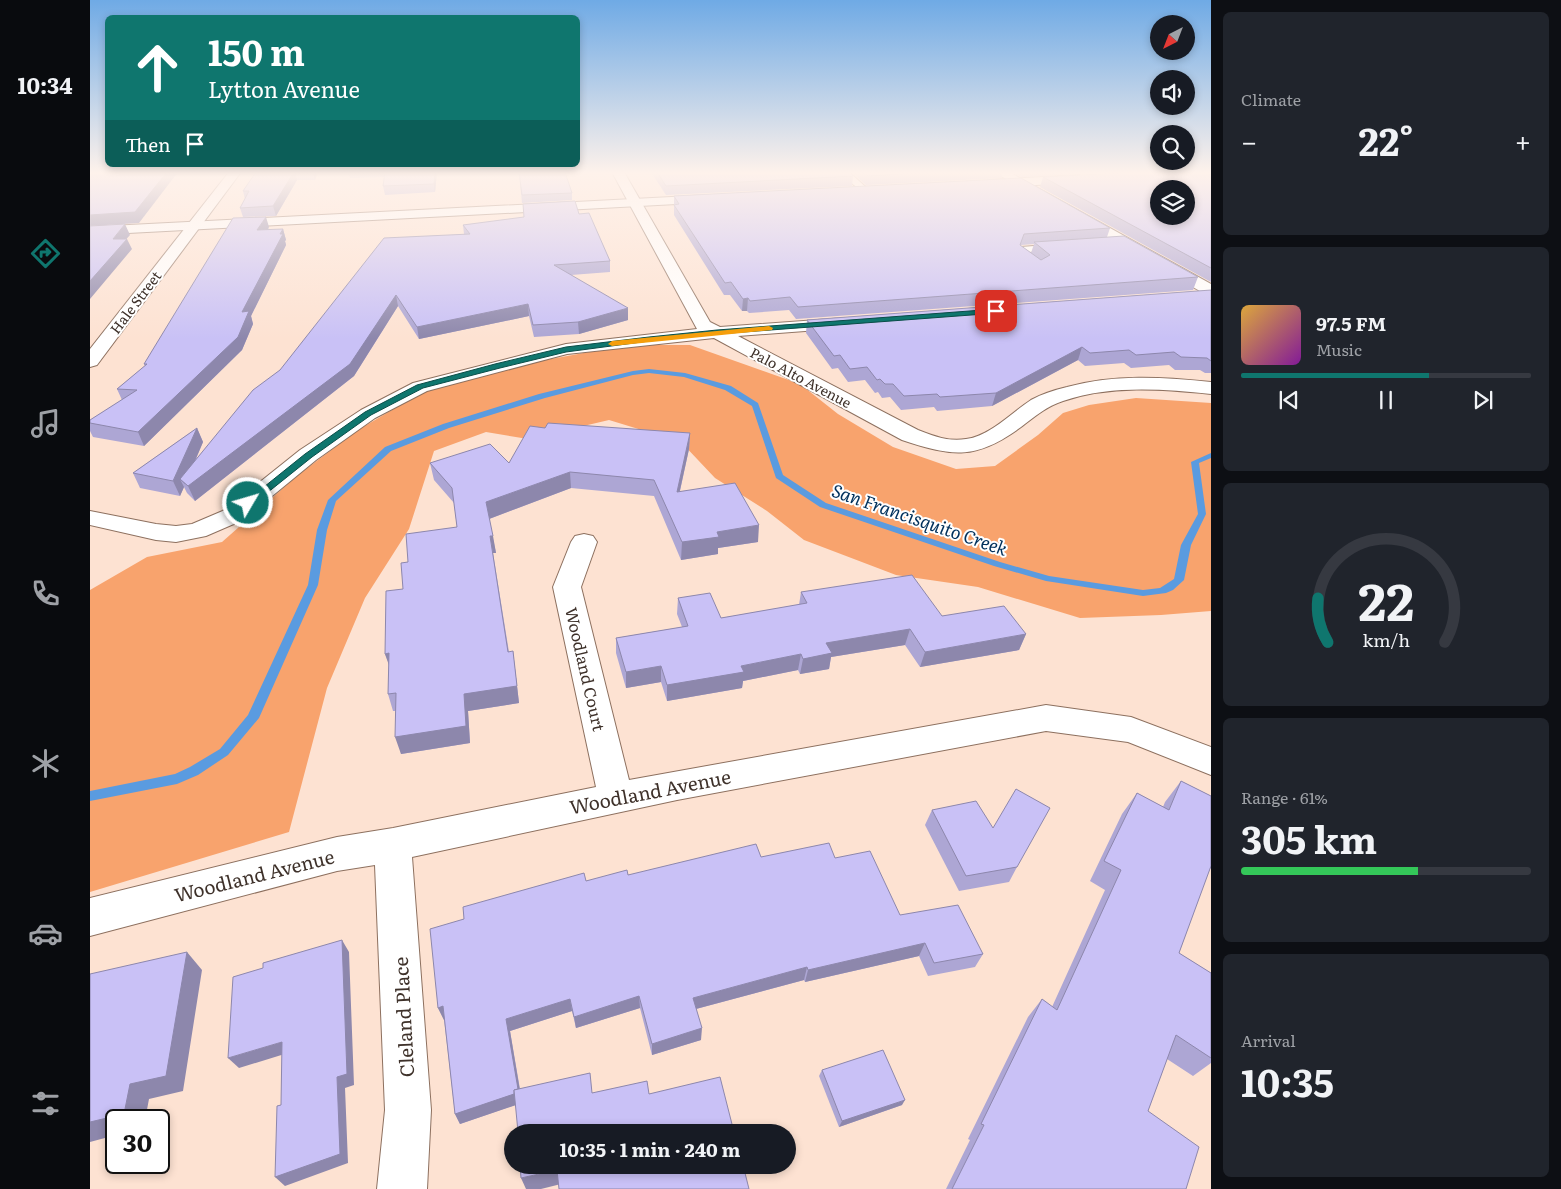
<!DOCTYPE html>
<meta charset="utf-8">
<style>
body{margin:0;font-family:Literata,serif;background:#20242c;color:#f1f3f6;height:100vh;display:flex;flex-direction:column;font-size:19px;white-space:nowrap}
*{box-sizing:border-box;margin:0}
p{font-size:16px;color:#9ea1a6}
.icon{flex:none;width:28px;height:28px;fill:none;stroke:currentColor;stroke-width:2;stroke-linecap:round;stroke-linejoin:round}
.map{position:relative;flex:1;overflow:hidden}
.details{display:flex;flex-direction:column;gap:12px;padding:12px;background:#0d0f14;width:350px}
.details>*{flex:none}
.banner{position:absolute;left:15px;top:15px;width:475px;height:152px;border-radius:8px;box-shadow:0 2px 8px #0003;background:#0f766e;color:#fff;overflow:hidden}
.needle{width:32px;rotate:222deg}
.tools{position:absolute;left:1060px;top:15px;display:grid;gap:10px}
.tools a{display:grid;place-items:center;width:45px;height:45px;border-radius:50%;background:#171b24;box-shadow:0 2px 8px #0003;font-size:25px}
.speed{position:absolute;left:15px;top:1109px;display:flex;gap:10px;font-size:25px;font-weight:700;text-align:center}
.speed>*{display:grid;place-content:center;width:65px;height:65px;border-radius:50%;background:#171b24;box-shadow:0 2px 8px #0003;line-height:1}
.speed .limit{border:2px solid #111;border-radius:8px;background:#fff;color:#111}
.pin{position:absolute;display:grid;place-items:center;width:42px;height:42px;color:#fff;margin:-21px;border-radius:10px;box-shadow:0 2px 8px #0006}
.me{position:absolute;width:55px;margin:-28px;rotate:52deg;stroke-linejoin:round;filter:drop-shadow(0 0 4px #0008)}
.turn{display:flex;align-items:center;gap:18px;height:105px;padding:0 20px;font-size:22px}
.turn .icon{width:65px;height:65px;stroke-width:2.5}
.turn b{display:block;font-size:35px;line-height:42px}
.then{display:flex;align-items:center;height:48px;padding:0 20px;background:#0003;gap:10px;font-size:19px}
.big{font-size:38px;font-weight:700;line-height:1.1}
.details .widget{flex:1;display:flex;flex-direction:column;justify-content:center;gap:8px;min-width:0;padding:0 18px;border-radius:8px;background:#20242c}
.details .dial{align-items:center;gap:0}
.dial svg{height:130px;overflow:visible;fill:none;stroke:#363941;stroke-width:7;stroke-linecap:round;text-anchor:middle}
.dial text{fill:#f1f3f6;stroke:none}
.song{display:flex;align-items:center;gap:15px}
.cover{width:60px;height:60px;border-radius:8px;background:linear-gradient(135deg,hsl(40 70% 55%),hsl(290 70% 35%))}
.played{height:5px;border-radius:2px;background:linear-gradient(90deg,#0f766e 65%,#363941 65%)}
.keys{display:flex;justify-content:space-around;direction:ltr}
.heat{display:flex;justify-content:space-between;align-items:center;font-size:28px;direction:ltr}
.charge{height:8px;border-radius:4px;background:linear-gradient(90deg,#34c759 61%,#363941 0)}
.trip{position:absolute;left:414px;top:1124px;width:292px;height:50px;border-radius:25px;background:#171b24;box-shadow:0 2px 8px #0003;font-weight:700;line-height:50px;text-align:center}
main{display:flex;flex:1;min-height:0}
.tabs{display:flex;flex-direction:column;width:90px;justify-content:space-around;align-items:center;background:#090b0e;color:#9ea1a6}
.tabs .icon{width:35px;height:35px}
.tabs .current{color:#0f766e}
.tabs b{font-size:22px;color:#f1f3f6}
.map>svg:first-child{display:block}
.forest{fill:#f8a36d}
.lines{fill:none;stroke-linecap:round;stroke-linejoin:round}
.stream{fill:#5a9be0;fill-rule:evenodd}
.lane-casing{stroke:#8d705f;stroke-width:2}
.street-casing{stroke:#8d705f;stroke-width:2}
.secondary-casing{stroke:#8d705f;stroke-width:2}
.lane{fill:#fff;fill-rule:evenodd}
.street{fill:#fff;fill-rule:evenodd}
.secondary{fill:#fff;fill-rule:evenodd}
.wall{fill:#ada6d4;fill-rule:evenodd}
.shaded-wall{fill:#8d87ac}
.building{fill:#c9c1f6;stroke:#8d87ac;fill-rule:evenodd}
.route{fill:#0f766e;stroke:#0a4d48}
.slow{fill:#f59e0b}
.labels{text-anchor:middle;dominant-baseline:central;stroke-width:4;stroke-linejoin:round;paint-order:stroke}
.far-street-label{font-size:14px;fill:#3e312a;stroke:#fff}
.street-label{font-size:16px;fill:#3e312a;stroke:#fff}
.water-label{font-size:18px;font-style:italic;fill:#00305b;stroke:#fff}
.near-street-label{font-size:19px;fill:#3e312a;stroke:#fff}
</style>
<main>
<nav class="tabs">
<b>10:34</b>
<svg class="icon current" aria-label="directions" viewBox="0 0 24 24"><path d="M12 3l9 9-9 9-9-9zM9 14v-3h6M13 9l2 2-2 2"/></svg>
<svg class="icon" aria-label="music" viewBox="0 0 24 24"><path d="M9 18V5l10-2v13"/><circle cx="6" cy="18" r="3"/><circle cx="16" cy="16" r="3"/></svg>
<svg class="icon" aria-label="phone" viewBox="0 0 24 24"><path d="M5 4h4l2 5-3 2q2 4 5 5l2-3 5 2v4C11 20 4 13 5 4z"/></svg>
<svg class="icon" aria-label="climate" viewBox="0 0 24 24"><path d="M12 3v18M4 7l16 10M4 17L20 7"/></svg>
<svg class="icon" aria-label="car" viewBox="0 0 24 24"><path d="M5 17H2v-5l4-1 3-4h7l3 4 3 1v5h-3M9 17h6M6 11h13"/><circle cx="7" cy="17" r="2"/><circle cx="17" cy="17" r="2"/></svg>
<svg class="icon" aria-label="filters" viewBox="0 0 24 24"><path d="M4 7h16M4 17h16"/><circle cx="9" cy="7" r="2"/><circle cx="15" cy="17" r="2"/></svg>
</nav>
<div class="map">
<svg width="1121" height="1189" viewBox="0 0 1121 1189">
<rect width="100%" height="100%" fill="#fde2d2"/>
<path class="forest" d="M563 345H600L710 384 748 414 803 447 866 469 905 466 948 435 973 413 999 405 1046 398 1121 403V611L1071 615 990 618 888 587 806 575 714 540 677 511 625 478 591 442 519 420 438 439 396 432 344 451 319 529 275 598 237 688 199 832 0 892V590L57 557 132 542 208 475 268 430 336 390 445 362 499 352Z"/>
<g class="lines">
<path class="stream" d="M559 369 595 373 641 386 668 403 693 475 736 503 910 562 959 576 1053 590 1070 588 1084 579 1091 545 1108 514 1101 462 1121 453V458L1109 463 1116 514 1101 545 1094 580 1083 590 1076 593 1053 596 956 581 904 566 730 507 686 478 662 406 635 390 594 377 559 373 543 375 455 398 359 428 301 451 246 501 237 530 228 585 169 718 138 755 108 775 87 784 0 801V791L85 774 100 767 130 749 158 715 218 585 227 530 238 500 295 447 353 424 449 394 543 371Z"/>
<g class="lane-casing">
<g id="lane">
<path d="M749 172H759L779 190 775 193 772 192Z"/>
<path d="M970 244 974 245 975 247 974 249 939 252V255L954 267 952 269H944L928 256 931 247Z"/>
</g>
</g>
<g class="street-casing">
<g id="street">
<path d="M139 172H151L7 365 0 367V349Z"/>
<path d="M522 172H534L620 322 630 327 755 318 761 319 764 323 761 327 755 328 648 336 828 430C843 436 859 442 876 439 900 436 921 413 941 400 952 394 964 390 977 387 1024 374 1073 377 1121 382V394C1071 389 1021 385 973 401 957 406 944 417 931 427 886 460 863 457 812 440L624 338 477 354 337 391 285 418 226 460 153 520 116 536 86 542 66 540 0 525V511L66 524 86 526 102 524 135 510 210 450 271 410 323 383 476 344 607 329Z"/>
<path d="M904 172H919L1121 284V296L1115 294Z"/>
<path d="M494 534 503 536 507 542 491 587 539 780 956 705 1041 717 1121 747V775L1038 742 956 731 587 800 322 857 341 1110 337 1189H287L295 1110 285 865 247 871 0 936V898L247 837 303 828 506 787 463 587 481 542 485 536Z"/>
</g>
</g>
<g class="secondary-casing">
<g id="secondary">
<path d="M1121 172V176L1078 179 1072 175 1074 172Z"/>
<path d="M990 175 996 179 994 182 900 188 894 184 900 180Z"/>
<path d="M620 195 624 196 626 199 624 202 0 235V227Z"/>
</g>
</g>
<use href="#lane" class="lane"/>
<use href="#street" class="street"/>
<use href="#secondary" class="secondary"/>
</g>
<g class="wall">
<path d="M166 172H228L225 180H207L186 216 153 217 150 208 155 199 153 191Z"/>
<path d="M258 172H347L345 192 295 195 293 186 294 177 260 178Z"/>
<path d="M429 172 482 193V200L432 203Z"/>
<path d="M561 172H759L763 176 762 186 576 195Z"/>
<path d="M762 172H912L911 178 776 185Z"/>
<path d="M923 172H1020L932 177Z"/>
<path d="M1121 175V282L950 187 953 177Z"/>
<path d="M584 196 1020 228 1017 237 1108 277 1103 290 706 319 699 310 659 313 657 311H652L640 295H634L584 215ZM944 244 941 253 930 246 931 245Z"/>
<path d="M489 214 520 261V272L481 275 538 320 489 334 444 337 439 316 329 339 308 306 264 376 105 501 97 493 94 487 90 496 50 488 43 473 107 428 113 442 106 459 190 370 374 234 373 225Z"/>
<path d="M179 227 178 230 193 229 196 240 195 241 196 245 161 316 163 324 152 350 54 446 3 437 0 431V420L32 400 27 389 55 366 54 364Z"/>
<path d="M1121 290V373H1115L1110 370H1085L1079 365 1041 368 1034 363 995 366 988 360 902 406 847 411 844 407 811 410 800 397 792 398 788 392 785 393 775 380 758 382 748 368 742 369 716 333 717 320Z"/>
<path d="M455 428 600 433 599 449 590 491 668 542 628 548V554L591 560 564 496 481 488 399 519 406 553H403L419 652 425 669 429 703 378 711 380 743 311 754 306 711H303L298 694 299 664 295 654 313 589 318 562 367 527 364 503 344 480 340 463H419Z"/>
<path d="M711 592 852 616 936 634 929 650 830 667 815 645 741 657 739 669 710 674 708 670 653 681 652 688 577 701 571 682 536 688 526 653V638L592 627 587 614 588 598 631 618 709 605Z"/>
<path d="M1091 781 1121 796V869L1120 868 1089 953 1121 973V1063L1103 1076 1077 1059 1058 1111 1096 1189H856L880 1140 878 1139 938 1017 952 999 962 1007 1015 890 1000 881 1032 814 1047 793 1073 807 1075 802Z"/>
<path d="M842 810 927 867 919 882 869 891 835 825Z"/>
<path d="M671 857 745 858 810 915 893 954 885 967 838 976 829 956 715 982 714 980 606 1009 611 1040 562 1055 550 1008 486 1028 482 1011 420 1031 430 1089 503 1093 559 1094 644 1132 425 1105 370 1124 365 1114 354 1019V1020L348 1008 374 919 496 881Z"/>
<path d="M732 1070 812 1105 749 1127 729 1076Z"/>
</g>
<g class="shaded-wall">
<path d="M77 172H88L49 223 0 226V215Z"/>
<path d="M204 172H205L207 180 186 216 183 206Z"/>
<path d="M223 172H228L225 180Z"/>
<path d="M345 172H347L345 192 344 184Z"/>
<path d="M176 217 179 227 171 241 167 230Z"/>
<path d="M35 224 40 235 32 244 37 239 42 249 0 299V281L23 239Z"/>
<path d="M193 229 196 240 195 241 196 245 161 316 163 324 152 350 54 446 48 432 152 312Z"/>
<path d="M306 295 308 306 264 376 105 501 98 486Z"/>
<path d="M658 298 657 311H652L653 299Z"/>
<path d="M438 304 439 316 329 339 327 327Z"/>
<path d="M538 308V320L489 334 488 322Z"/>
<path d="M992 347 988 360 902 406 906 393Z"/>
<path d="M107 428 113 442 95 484 90 479 94 487 90 496 83 481Z"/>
<path d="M600 433 599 449 586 508 587 492Z"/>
<path d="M480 472 481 488 399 519 396 502Z"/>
<path d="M669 525 668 542 628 548V554L591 560 592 542 627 532Z"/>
<path d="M400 536H403L406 553H403Z"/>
<path d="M820 629 815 645 741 657 739 669 710 674 713 659 736 643Z"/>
<path d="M936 634 929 650 830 667 835 652Z"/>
<path d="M423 651 429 703 378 711 380 743 311 754 305 737 374 694Z"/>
<path d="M299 653 301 671 295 654Z"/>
<path d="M711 654 708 670 653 681 652 688 577 701V685L651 666Z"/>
<path d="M571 666V682L536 688V672Z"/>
<path d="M252 940 259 952 264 1085 255 1088 258 1163 195 1186 185 1177 247 1077Z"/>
<path d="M835 943 829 956 715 982 718 970Z"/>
<path d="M97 952 112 970 93 1091 59 1099 55 1120H26V1135L0 1142V1122Z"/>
<path d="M717 967 714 980 602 1010 603 998Z"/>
<path d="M549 996 550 1008 486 1028 484 1017Z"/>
<path d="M480 999 482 1011 420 1031 432 1103 370 1124 365 1114 416 1019Z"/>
<path d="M353 1006 358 1018 354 1020 348 1008Z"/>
<path d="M612 1028 611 1040 562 1055V1044Z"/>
<path d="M192 1042 201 1052 149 1068 138 1058Z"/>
<path d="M815 1100 812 1105 749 1127 752 1121Z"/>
<path d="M467 1170 471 1184 451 1189H436L431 1178Z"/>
</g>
<g class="building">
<path d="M0 172H77L45 212 0 215Z"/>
<path d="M166 172H204L183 206 150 208 159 191H153Z"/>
<path d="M295 172H345L344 184 293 186Z"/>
<path d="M429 172H475L482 193 432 195Z"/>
<path d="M567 172H759L763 176 576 186Z"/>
<path d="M774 172H842L778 176Z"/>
<path d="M1051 172H1114L1121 175V268L953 177ZM1069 189H1096V216H1069Z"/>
<path d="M931 178 1020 228 934 234 930 245 951 260 960 255 944 242 1034 236 1108 277 708 307 700 297 660 301 658 298 653 299 641 282 635 283 584 205 589 204 584 196Z"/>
<path d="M485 201 489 214 499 213 520 261 464 265 538 308 488 322 443 325 438 304 327 327 306 295 260 364 98 486 90 479 163 390 190 370 294 238 380 234 373 225 434 217 433 204Z"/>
<path d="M176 217 167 230 193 229 190 234H193L152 312 159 311 148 337 48 432 0 423V420L47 390 27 389 57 364H54L143 218Z"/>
<path d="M35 224 23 239H37L0 281V226Z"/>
<path d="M1121 290V361L1117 358 1091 357 1084 352 1046 355 1039 350 1000 353 992 347 906 393 850 397 847 394 814 396 803 384H795L790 379 787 380 777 367 760 369 750 355 744 356 717 320Z"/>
<path d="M458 423 600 433 587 492 645 483 669 525 627 532 629 537 592 542 564 480 480 472 396 502 403 536H400L418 652 423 651 427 686 374 694 376 726 305 737 306 693 298 694 299 653 295 654 296 591 313 589 311 563 318 562 316 534 367 527 362 488 340 463 400 444 419 463 440 426 455 428Z"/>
<path d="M107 428 83 481 43 473Z"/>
<path d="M822 575 852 616 914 606 936 634 835 652 820 629 736 643 742 653 713 659 711 654 651 666 654 672 577 685 571 666 536 672 526 638 598 626 588 598 620 593 631 618 717 603 711 592Z"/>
<path d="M1091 781 1121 796V866L1089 953 1121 973V1058L1086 1035 1058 1111 1109 1147 1096 1189H862L894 1125 891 1124 952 999 967 1010 1031 870 1014 861 1047 793 1079 810Z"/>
<path d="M926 789 960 808 927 867 876 876 842 810 886 801 903 828Z"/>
<path d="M739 843 745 858 780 851 810 915 868 905 893 954 844 963 835 943 718 970 717 967 603 998 612 1028 562 1044 549 996 484 1017 480 999 416 1019 428 1089 424 1090V1094L365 1114 353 1006 348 1008 340 929 374 919 373 907 494 873 496 881 537 870 538 875 666 844 671 857Z"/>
<path d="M252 940 257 1074 247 1077 250 1154 185 1177 187 1106 191 1105 192 1042 138 1058 143 977 173 968V963Z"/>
<path d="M97 952 76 1076 40 1084 34 1114 0 1122V974Z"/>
<path d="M793 1050 815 1100 752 1121 732 1070Z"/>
<path d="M500 1073 502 1093 557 1081 559 1094 630 1077 644 1132H428L424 1090Z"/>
<path d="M430 1165H653L659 1189H469L467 1170 431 1178Z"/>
</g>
<linearGradient id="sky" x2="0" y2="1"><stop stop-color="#6faae5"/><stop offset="0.51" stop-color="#fef2eb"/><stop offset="1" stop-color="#fef2eb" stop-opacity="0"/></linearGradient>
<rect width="1121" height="339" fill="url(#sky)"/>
<path class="route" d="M906 309 908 310V313L627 334 559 341 476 352 410 368 333 388 281 415 222 457 162 505H155L154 503 215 454 275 412 327 385 405 364 476 347 559 337 627 330Z"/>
<path class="slow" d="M679 326 683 328 682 330 522 346 518 344 522 341Z"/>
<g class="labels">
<g class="far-street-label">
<text transform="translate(45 302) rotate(-53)">Hale Street</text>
<text transform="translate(711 377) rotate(28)">Palo Alto Avenue</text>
</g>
<g class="street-label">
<text transform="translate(496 669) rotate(77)">Woodland Court</text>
</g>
<g class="water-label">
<text transform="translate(830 519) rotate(19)">San Francisquito Creek</text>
</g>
<g class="near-street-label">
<text transform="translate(560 791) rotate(-11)">Woodland Avenue</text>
<text transform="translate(164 875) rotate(-14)">Woodland Avenue</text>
<text transform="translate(313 1017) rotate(-93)">Cleland Place</text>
</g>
</g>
</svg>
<div class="tools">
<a><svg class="needle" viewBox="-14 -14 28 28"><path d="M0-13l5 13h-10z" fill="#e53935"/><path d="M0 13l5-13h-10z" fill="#9ea1a6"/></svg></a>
<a><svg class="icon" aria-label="sound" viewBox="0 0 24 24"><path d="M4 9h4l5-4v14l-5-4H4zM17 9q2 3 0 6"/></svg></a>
<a><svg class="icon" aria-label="search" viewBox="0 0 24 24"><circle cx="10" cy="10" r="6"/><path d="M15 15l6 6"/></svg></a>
<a><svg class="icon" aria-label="layers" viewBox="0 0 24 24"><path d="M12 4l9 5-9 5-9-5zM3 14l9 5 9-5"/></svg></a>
</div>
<div class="speed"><div class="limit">30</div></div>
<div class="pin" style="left:906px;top:311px;background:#d93025"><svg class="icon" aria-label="arrive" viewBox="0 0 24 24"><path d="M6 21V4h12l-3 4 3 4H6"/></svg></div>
<svg class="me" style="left:158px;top:503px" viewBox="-20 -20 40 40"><circle r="17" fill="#0f766e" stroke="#fff" stroke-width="3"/><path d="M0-11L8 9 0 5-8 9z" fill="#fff"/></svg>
<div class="trip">10:35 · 1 min · 240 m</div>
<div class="banner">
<div class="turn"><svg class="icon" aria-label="ahead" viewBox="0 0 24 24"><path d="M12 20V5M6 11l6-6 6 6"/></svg><div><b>150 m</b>Lytton Avenue</div></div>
<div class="then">Then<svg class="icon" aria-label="arrive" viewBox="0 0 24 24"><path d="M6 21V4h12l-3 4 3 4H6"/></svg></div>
</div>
</div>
<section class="details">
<div class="widget"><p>Climate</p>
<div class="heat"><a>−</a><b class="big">22°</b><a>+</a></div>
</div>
<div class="widget">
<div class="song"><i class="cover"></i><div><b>97.5 FM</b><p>Music</p></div></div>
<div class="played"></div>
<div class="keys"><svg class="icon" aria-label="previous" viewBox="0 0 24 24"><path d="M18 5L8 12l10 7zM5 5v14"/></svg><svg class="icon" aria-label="pause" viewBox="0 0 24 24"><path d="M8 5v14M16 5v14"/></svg><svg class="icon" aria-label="next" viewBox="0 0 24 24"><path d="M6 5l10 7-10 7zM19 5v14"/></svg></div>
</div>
<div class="widget dial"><svg viewBox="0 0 100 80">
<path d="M14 69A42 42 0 1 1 86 69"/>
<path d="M14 69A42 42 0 0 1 8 42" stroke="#0f766e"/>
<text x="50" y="56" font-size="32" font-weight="700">22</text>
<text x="50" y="72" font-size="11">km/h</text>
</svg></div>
<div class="widget"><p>Range · 61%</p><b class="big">305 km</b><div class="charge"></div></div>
<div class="widget"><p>Arrival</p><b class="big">10:35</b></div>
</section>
</main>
